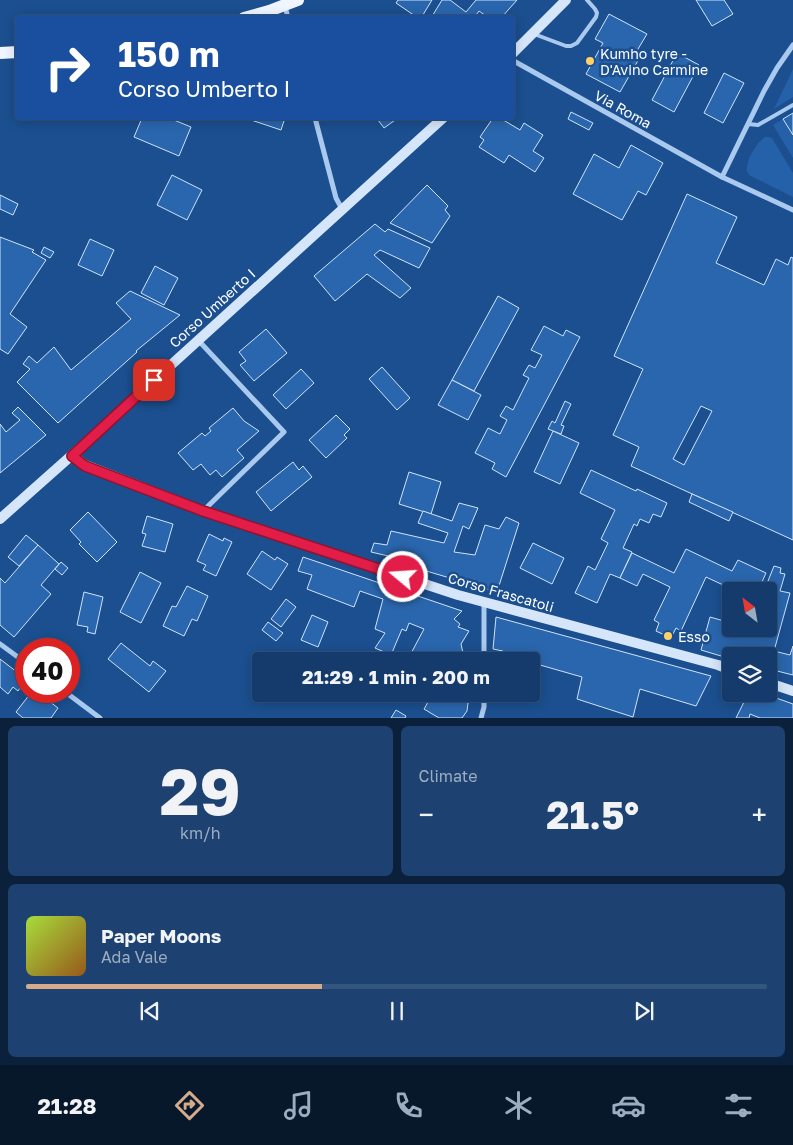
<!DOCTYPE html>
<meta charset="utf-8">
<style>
body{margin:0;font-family:"Golos Text",sans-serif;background:#1d4271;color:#f1f3f6;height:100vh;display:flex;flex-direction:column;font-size:19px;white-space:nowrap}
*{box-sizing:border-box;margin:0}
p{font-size:16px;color:#9dadc1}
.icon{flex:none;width:28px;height:28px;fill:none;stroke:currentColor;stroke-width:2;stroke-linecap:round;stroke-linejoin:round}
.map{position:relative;height:718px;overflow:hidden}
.panel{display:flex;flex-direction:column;gap:8px;padding:8px;background:#0b203b;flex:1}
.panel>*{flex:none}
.hud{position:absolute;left:15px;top:15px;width:500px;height:105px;border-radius:5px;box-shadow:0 2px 12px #0003,0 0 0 1px #33557e;background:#1a4fa0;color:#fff;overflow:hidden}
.needle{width:32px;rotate:329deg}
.buttons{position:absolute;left:722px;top:582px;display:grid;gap:10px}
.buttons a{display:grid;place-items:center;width:55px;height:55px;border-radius:5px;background:#143b6b;box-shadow:0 2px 12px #0003,0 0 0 1px #33557e;font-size:25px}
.speed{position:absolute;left:15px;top:638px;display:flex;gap:10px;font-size:25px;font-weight:700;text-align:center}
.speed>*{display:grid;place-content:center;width:65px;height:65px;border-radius:50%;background:#143b6b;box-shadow:0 2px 12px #0003,0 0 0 1px #33557e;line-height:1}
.speed .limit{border:8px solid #d22;background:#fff;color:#111}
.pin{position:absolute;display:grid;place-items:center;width:42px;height:42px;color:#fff;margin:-21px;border-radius:10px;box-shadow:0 2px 8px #0006}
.me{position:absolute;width:55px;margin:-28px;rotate:288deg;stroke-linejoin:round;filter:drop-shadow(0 0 4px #0008)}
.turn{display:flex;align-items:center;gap:18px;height:105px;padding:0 20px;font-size:22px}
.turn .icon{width:65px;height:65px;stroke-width:2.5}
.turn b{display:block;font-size:35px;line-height:42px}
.big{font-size:38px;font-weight:700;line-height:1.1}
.panel .widget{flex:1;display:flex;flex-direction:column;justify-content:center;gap:8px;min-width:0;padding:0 18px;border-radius:8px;background:#1d4271}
.panel .dial{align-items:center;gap:0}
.dial b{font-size:65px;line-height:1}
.song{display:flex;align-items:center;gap:15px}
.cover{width:60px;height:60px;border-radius:8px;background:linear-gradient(135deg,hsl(80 70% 55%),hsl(30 70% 35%))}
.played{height:5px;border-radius:2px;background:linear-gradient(90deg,#d6ab8b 40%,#33557e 40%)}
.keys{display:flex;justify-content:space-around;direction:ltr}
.heat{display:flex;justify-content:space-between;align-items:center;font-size:28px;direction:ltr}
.panel .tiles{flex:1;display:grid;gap:8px;grid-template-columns:1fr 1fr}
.widget:last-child{grid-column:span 2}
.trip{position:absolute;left:252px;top:652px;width:288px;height:50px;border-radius:5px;background:#143b6b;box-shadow:0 2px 12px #0003,0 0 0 1px #33557e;font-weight:700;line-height:50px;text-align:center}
.tabs{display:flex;height:80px;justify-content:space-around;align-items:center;background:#08182b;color:#9dadc1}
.tabs .icon{width:35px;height:35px}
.tabs .selected{color:#d6ab8b}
.tabs b{font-size:22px;color:#f1f3f6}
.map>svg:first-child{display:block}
.green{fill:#2461a8}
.building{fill:#2a66ad;stroke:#cfe3fa;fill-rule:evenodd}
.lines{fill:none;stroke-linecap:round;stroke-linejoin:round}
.lane{stroke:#a9c9ee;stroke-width:4}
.street{stroke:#a9c9ee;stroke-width:5}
.secondary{stroke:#d6e6fa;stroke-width:10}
.primary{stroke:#f0f6ff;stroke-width:12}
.route-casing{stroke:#92132f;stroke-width:12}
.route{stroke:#e11d48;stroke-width:9}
.poi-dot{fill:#ffd166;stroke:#1b4f8f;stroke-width:2}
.labels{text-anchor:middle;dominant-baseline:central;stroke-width:5;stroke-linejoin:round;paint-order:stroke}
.poi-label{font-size:14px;fill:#fff;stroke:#1b4f8f;text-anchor:start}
.street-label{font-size:14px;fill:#fff;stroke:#1b4f8f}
</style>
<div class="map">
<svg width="793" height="718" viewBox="0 0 793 718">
<rect width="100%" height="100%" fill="#1b4f8f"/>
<g class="green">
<path d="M793 69V97L774 109Z"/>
<path d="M783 119 793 135V158L773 125Z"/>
<path d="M765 137H769L772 138 793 173V197L749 175C747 171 746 171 747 167 748 157 757 142 765 137Z"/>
</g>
<g class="building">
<path d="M398 0H432L421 18H418L396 3Z"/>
<path d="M442 0H450L466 12 476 0H517L501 18H489L479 11 474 18H431Z"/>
<path d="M696 0H724L733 14 712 26Z"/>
<path d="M609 14 647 34 635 54 640 57 620 92 586 74 603 43 595 39Z"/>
<path d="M677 53 699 65 674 112 652 100Z"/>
<path d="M724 73 744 83 723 123 704 113Z"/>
<path d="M571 112 593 123 589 130 568 119Z"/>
<path d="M793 113V135L783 119Z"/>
<path d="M142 118H169L191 127 179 156 134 137Z"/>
<path d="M245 118H285L281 130Z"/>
<path d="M381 118H398L384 128 378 120Z"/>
<path d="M493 118H500L520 130 524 123 543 135 533 151 544 158 535 172 509 155 504 163 479 147 484 140 480 137Z"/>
<path d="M631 145 663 163 646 195 638 191 622 220 573 194 594 154 619 168Z"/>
<path d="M172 175 202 190 187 220 157 205Z"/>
<path d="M427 185 448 206 445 210 450 216 432 243 390 223Z"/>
<path d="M687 194 737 217 716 263 764 285 776 259 788 265 791 257 793 258V540L631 466 639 447 613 435 643 369 614 356ZM701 406 712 411 684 465 673 459Z"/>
<path d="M0 195 18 204 13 215 0 209Z"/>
<path d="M375 224 385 232 388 229 430 248 419 268 380 250 374 255 411 288 400 298 367 274 335 301 314 276Z"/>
<path d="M0 237 34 250 32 252 46 260 10 314 27 327 8 354 0 349Z"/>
<path d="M90 239 114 250 102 276 78 265Z"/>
<path d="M44 247 54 252 50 258 41 253Z"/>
<path d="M155 266 178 278 164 305 141 293Z"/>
<path d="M130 291 180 315 136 351 137 352 58 423 17 382 30 369 23 364 29 356 37 363 54 347 71 370 131 319 116 303Z"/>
<path d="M498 296 519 308 474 391 452 380Z"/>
<path d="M544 326 563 336 566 330 580 337 506 477 492 469 495 463 475 453 488 428 500 434 507 420 500 416 506 406 513 410 529 378 523 375 529 365 535 368 542 355 531 350Z"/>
<path d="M266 329 287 353 254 381 240 365 246 361 239 352Z"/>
<path d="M382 367 410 398 397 410 369 379Z"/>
<path d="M301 369 314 383 286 409 273 395Z"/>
<path d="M452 380 481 395 468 420 438 405Z"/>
<path d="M565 401 571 404 561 425 564 426 561 434 548 429 552 421 555 423Z"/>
<path d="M18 407 46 435 0 473V424L6 432 20 420 12 413Z"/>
<path d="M233 408 244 421 259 431 237 450 244 458 222 477 216 470 210 475 201 464 193 470 178 453 202 433 205 436 211 431 209 428Z"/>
<path d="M336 415 350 429 344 435 347 438 326 458 309 440Z"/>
<path d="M553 431 579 443 560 484 534 472Z"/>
<path d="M293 462 299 470 303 466 312 477 271 511 256 492Z"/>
<path d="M591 470 636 491 637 489 667 503 661 517 653 514 649 523 640 519 637 526 634 524 623 548 632 552 620 578 610 574 597 603 575 593 588 566 595 570 608 543 601 539 615 510 580 493Z"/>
<path d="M409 472 441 482 431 514 399 504Z"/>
<path d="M692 494 733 512 729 521 689 502Z"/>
<path d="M459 503 478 508 469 529 463 526 454 552 475 555 485 525 499 529 506 517 519 523 497 592 396 562 397 558 371 552 374 543 387 545 391 531 444 543 448 533 418 523 423 511 452 521Z"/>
<path d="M88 512 117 542 97 562 79 544 81 542 70 530Z"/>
<path d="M147 516 173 524 165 552 142 546 146 534 142 533Z"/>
<path d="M209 534 223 541 224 538 232 542 216 576 203 570 206 565 197 561Z"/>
<path d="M26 535 38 545 19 566 8 557Z"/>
<path d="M533 543 564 558 552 584 520 568Z"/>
<path d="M38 545 59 564 41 585 51 594 14 637 0 625V578L5 583Z"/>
<path d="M686 549 732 571 738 560 766 573 758 591H736L706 577 681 631 676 628 671 638 656 631 659 623 654 620 670 587 643 574 637 586 620 578 632 553 674 573Z"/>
<path d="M262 551 275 560 277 557 288 564 271 590 247 574Z"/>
<path d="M303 557 462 611 454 619 460 624 458 627 469 631 461 644 463 653 468 655 463 661H400L403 656 408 659 424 629 409 623 406 631 402 629 391 655 375 648 385 633 375 629 383 599 360 591 354 607 307 589 312 575 298 571Z"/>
<path d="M61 562 68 568 62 575 55 569Z"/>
<path d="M774 566 781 568 780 573 785 574 780 591 790 593 774 651 790 655 793 646V675L769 669V656H731V659L701 650 710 617 731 623V629H753L764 632V629H769V591H764Z"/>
<path d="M140 572 161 583 141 623 120 612Z"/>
<path d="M187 586 208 596 197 621 192 619 184 636 163 626 172 606 176 607Z"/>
<path d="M84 592 103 597 95 634 87 632 88 627 77 625Z"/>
<path d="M286 599 296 607 281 627 271 619Z"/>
<path d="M312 615 328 622 318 647 301 640Z"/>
<path d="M496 617 711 676 696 706 640 689 633 717 577 699 582 677 519 659V661H500L503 651 493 649Z"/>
<path d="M268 622 283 633 276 641 262 630Z"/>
<path d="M121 643 150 666 153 661 166 671 149 692 108 659Z"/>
<path d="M0 659 26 679 18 691 13 687 8 694 0 687Z"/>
<path d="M30 694 41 702 45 698 58 708 51 718H23L16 712Z"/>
<path d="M426 694H457L468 703 467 711 462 718H439L424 709 431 697Z"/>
<path d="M748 694H765L793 704V718H760L750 714 749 718H736Z"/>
<path d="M396 710 406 716 405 718H391Z"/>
</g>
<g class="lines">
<g class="lane">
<path d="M534 34 566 46H571L577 43 596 17 597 13 595 9 587 0"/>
<path d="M748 124 758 125 793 105"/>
</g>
<g class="street">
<path d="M285 6 288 18"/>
<path d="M512 60 722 177 793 210"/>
<path d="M315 118 336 198 342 209"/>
<path d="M722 177 764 91 777 68 793 45"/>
<path d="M198 340 284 432 203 511"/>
<path d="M0 644 26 663"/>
<path d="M484 661V602"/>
<path d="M64 691 100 718"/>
<path d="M481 718 484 707V694"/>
</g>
<g class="secondary">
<path d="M512 54 566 0"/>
<path d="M72 455 85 465 203 511 458 595 718 665 731 670"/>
<path d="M0 519 72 455 443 118"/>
<path d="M769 683 793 691"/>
</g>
<g class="primary">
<path d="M244 18 269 11 298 0"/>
<path d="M0 53 18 52"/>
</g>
</g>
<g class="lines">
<g class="route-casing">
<path id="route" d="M154 380 72 456 85 466 203 511 403 577"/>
</g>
<use href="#route" class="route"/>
</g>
<g class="poi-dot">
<circle cx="590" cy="61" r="5"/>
<circle cx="668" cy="636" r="5"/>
</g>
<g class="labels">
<g class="poi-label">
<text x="600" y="53">Kumho tyre -<tspan x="600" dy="16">D'Avino Carmine</tspan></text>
<text x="678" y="636">Esso</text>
</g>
<g class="street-label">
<text transform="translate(623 109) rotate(29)">Via Roma</text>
<text transform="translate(212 308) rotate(-42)">Corso Umberto I</text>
<text transform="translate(501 592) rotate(16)">Corso Frascatoli</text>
</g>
</g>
</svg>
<div class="buttons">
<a><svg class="needle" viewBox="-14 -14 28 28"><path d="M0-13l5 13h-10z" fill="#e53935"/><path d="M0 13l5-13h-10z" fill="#9dadc1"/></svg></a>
<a><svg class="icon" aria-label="layers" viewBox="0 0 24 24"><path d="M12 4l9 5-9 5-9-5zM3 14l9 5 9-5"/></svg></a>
</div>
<div class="speed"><div class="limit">40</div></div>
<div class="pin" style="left:154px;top:380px;background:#d93025"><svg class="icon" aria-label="arrive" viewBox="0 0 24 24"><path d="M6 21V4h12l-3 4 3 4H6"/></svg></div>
<svg class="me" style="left:403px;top:577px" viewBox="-20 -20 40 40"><circle r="17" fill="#e11d48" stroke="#fff" stroke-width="3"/><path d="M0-11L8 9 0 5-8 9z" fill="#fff"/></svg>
<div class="trip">21:29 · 1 min · 200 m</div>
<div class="hud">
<div class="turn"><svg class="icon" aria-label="right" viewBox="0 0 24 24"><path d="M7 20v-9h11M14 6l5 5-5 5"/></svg><div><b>150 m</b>Corso Umberto I</div></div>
</div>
</div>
<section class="panel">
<div class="tiles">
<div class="widget dial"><b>29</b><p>km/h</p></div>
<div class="widget"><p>Climate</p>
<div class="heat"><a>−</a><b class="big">21.5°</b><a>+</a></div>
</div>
<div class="widget">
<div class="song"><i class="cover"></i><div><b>Paper Moons</b><p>Ada Vale</p></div></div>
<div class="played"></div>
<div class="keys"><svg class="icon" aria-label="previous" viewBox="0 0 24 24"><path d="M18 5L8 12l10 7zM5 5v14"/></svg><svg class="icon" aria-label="pause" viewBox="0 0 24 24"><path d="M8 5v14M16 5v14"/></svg><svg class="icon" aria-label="next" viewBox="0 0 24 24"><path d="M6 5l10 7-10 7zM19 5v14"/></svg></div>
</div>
</div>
</section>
<nav class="tabs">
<b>21:28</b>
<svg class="icon selected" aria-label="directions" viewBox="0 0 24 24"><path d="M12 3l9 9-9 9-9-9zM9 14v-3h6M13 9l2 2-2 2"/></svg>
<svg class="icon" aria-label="music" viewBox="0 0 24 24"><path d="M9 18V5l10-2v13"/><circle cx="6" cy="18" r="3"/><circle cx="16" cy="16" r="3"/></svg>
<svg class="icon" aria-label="phone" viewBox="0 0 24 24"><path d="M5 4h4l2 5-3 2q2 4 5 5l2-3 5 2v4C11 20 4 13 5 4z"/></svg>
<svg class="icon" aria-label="climate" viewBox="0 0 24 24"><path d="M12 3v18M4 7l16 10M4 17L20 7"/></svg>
<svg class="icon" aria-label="car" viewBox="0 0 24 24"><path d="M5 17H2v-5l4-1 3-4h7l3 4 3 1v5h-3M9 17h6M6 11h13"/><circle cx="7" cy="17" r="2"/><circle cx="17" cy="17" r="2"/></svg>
<svg class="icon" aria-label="filters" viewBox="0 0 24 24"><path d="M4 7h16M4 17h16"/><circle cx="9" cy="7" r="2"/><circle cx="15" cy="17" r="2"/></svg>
</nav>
